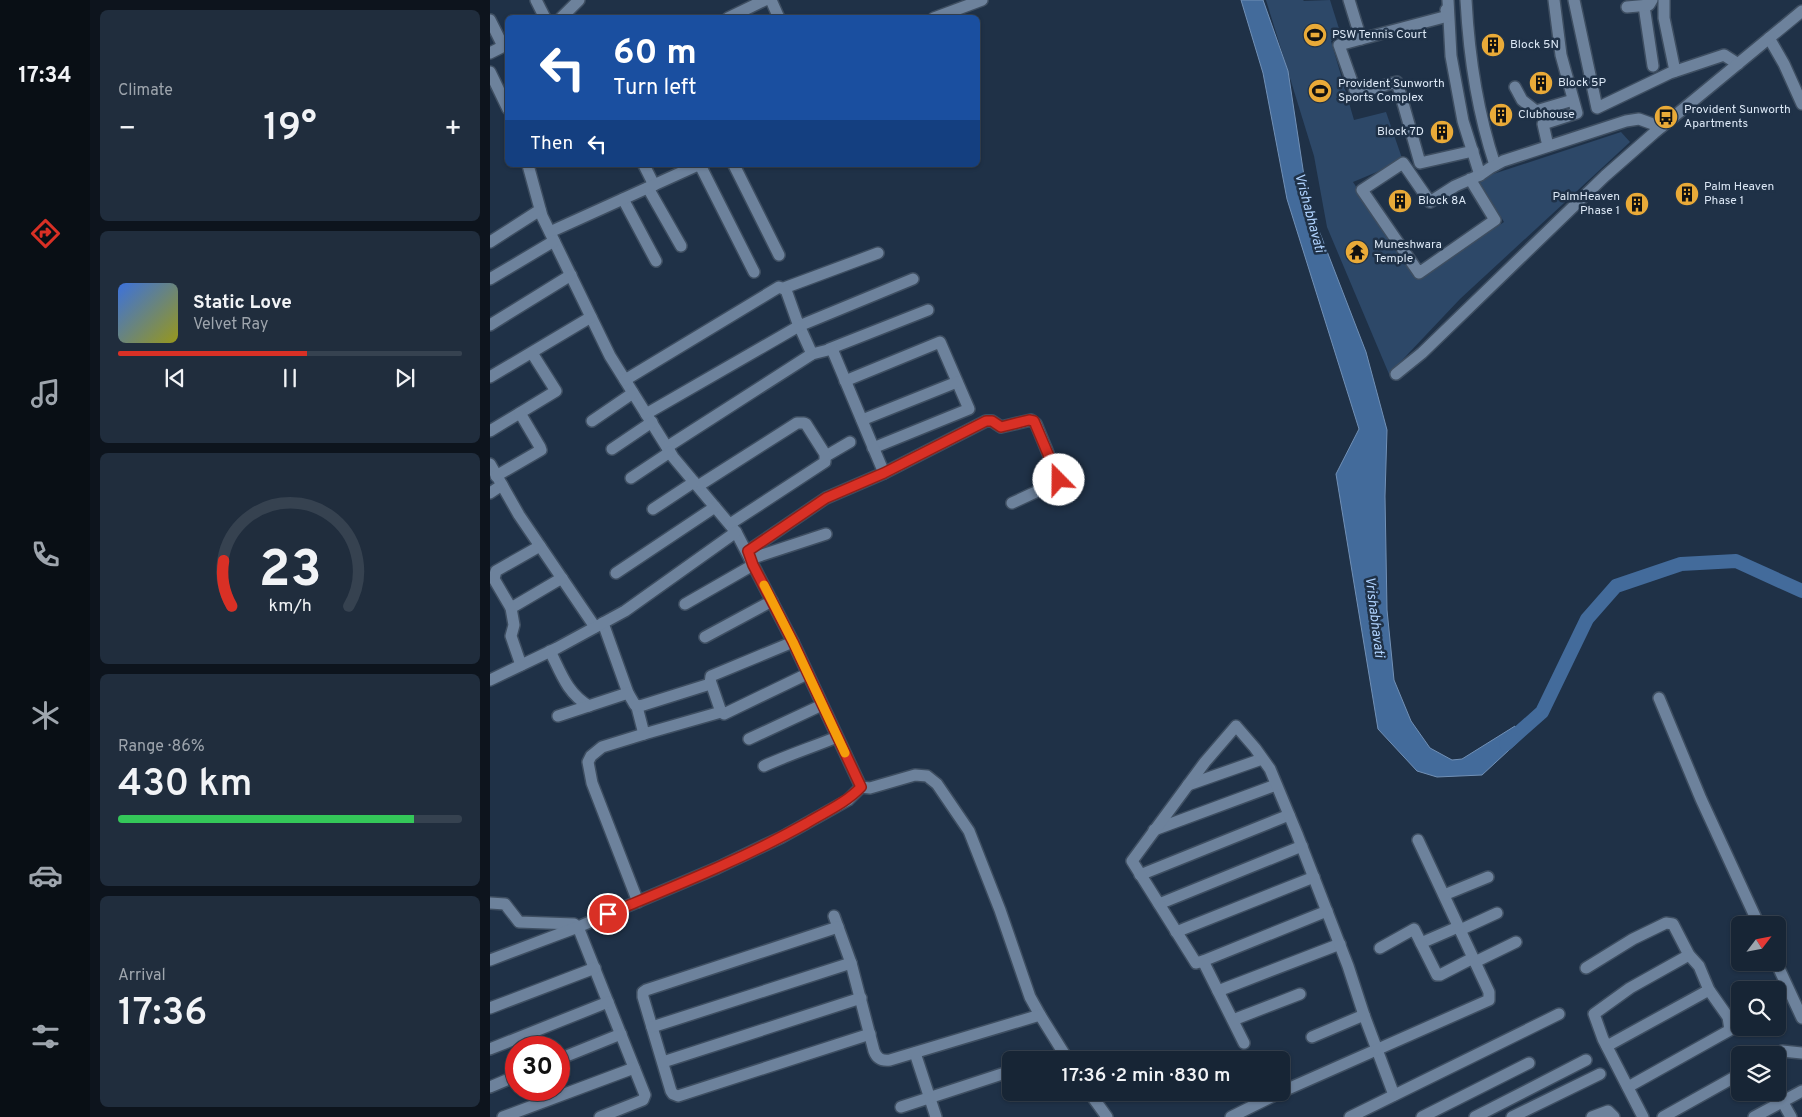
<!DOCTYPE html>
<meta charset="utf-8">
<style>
body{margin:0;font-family:Overpass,sans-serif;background:#202d3d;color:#f1f3f6;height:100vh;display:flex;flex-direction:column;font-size:19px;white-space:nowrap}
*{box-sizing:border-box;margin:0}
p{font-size:16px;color:#9ea5ad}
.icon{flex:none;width:28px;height:28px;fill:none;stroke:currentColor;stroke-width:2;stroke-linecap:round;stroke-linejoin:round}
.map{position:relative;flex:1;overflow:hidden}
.drawer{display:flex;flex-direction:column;gap:10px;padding:10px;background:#0d141d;width:400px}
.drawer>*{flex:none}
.banner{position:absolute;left:15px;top:15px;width:475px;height:152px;border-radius:8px;box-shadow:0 1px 4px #0004,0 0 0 1px #364250;background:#1a4fa0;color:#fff;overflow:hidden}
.needle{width:32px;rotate:58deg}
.controls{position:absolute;left:1241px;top:916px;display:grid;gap:10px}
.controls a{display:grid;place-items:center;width:55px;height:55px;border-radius:8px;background:#172535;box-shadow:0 1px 4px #0004,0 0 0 1px #364250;font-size:25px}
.speed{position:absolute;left:15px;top:1036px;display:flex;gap:10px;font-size:25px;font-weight:700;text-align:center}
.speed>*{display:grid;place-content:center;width:65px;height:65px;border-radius:50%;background:#172535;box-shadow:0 1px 4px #0004,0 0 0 1px #364250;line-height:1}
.speed .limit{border:8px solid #d22;background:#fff;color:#111}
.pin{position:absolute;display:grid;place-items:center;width:42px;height:42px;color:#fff;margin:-21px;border:2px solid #fff;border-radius:50%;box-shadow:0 1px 5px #0007}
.me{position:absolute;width:55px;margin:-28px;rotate:338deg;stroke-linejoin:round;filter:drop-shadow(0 0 4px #0008)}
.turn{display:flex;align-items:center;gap:18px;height:105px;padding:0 25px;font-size:22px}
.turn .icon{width:65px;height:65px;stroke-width:2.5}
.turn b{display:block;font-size:35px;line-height:42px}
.then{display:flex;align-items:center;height:48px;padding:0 25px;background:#0003;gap:10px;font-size:19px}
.big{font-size:38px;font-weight:600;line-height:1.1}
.drawer .card{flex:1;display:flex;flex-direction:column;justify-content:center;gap:8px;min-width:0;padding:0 18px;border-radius:8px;background:#202d3d}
.drawer .dial{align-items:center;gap:0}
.dial svg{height:130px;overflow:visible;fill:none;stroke:#364250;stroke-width:7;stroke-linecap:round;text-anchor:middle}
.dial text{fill:#f1f3f6;stroke:none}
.song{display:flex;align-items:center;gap:15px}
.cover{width:60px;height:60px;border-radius:8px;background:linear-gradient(135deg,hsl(220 70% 55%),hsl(60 70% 35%))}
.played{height:5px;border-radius:2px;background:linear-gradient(90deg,#d93025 55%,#364250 55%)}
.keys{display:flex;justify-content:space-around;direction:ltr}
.heat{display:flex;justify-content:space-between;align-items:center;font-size:28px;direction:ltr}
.charge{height:8px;border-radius:4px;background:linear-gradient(90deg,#34c759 86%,#364250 0)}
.trip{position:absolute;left:512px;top:1051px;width:288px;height:50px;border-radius:8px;background:#172535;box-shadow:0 1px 4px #0004,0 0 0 1px #364250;font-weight:600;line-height:50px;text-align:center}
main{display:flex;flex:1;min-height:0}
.tabs{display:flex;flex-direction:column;width:90px;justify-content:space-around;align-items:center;background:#090f15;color:#9ea5ad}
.tabs .icon{width:35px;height:35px}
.tabs .on{color:#d93025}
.tabs b{font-size:22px;color:#f1f3f6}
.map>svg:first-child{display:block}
.green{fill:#2d4868}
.water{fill:#436b9b;stroke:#7190b6}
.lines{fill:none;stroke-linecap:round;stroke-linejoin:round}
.river{stroke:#436b9b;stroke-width:14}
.minor-casing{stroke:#3e4e61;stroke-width:14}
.minor{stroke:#6d829c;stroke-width:11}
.route-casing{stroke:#8d1f18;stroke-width:12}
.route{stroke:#d93025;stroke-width:9}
.slow{stroke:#f59e0b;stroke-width:9}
.labels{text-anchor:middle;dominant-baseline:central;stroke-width:5;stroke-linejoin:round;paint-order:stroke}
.poi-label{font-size:12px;fill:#dbe7f5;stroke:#1f3147;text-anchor:start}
.water-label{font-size:14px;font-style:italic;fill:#afd2fe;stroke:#1f3147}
</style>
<main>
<nav class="tabs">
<b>17:34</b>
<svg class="icon on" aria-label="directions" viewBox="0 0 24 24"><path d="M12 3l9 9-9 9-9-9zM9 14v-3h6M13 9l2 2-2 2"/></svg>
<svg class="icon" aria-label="music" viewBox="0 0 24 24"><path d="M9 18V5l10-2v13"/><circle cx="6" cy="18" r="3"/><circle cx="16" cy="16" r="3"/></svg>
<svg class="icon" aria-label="phone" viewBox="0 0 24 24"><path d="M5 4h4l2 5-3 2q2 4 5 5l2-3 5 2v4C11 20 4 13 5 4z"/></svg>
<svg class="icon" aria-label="climate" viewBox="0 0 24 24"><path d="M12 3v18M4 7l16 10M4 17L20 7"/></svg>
<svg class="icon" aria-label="car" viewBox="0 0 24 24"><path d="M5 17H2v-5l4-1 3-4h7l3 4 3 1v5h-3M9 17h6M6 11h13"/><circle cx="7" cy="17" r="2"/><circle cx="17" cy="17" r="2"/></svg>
<svg class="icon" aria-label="filters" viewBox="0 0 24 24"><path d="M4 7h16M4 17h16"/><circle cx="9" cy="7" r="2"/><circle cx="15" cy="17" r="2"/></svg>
</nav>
<section class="drawer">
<div class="card"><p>Climate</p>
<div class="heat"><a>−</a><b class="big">19°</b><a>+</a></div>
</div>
<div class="card">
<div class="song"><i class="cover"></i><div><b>Static Love</b><p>Velvet Ray</p></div></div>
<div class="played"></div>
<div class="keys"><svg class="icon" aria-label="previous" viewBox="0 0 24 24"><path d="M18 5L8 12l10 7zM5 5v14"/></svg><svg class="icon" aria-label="pause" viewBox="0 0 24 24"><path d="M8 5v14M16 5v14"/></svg><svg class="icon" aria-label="next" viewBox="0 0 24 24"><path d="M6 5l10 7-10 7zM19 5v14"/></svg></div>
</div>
<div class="card dial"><svg viewBox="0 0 100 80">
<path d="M14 69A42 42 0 1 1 86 69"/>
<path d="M14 69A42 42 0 0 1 9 41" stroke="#d93025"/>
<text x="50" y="56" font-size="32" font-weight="700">23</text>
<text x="50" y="72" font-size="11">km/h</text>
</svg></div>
<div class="card"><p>Range · 86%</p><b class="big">430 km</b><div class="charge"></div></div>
<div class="card"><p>Arrival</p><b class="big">17:36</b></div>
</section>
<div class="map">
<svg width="1312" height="1117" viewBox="0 0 1312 1117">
<rect width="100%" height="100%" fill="#1f3147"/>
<path class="green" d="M776 0H813L814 1 840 0 851 35 841 41 864 120 896 112 913 161 863 182 928 279 1014 222 988 179 1131 132 1140 142 970 299 899 374 837 227 824 156Z"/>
<path class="water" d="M751 0H773L798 71 816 189 828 228 876 352 897 430 895 496 897 610 904 680 921 721 940 748 962 760 972 759 1025 726 1032 738 992 775 947 777 927 771 888 729 846 474 869 429 797 199 773 73Z"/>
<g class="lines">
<path class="river" d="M1016 744 1052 712 1097 619 1126 586 1191 564 1246 561 1312 591"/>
<g class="minor-casing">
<g id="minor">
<path d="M46 0 55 18"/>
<path d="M281 0 289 18"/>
<path d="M859 0 871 39 849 45 866 93 907 82 930 163 983 151"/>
<path d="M958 0 961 56 973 121 990 175"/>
<path d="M976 0C979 57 987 111 1005 165"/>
<path d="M1084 0 1107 108 1180 73 1234 55 1248 64"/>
<path d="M1174 0V18L1185 71"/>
<path d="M1154 6 1163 66"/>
<path d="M1137 7 1159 5 1162 0"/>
<path d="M71 18 89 0"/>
<path d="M238 18 275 0"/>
<path d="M444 18 492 0"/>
<path d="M0 20 13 46"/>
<path d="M1279 38 1294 64 1312 104"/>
<path d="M871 39 958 16 956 10"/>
<path d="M0 53 18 44"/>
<path d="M0 72 18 109"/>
<path d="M1025 87 1032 100 1046 111 1083 100"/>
<path d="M1058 146 1053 124 1087 113 1071 55 1064 0"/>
<path d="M38 165 52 216 120 356 183 457 246 532 303 642 371 787 380 788 425 775 437 776 447 784 479 831 510 910 540 997 550 1015 578 1060"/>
<path d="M154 165 164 185"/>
<path d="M210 165 264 272"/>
<path d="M244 165 289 255"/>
<path d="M980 179 1005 220 929 273 872 190 913 163 940 202 965 186 990 175 1000 168 1013 161 1136 121 1149 119 1171 127"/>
<path d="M158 188 191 246"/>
<path d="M133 199 166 261"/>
<path d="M60 232 208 165"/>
<path d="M0 242 50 210"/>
<path d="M0 279 64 241"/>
<path d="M294 288 388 253"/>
<path d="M0 325 81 275"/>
<path d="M339 349 438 310"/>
<path d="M906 374 932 353 1115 176 1164 133 1312 11"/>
<path d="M0 377 101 317"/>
<path d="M135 380 289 287 296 290 307 321 322 354"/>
<path d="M355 381 450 342 479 409 383 448"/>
<path d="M156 414 309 326 423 279"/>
<path d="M372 420 467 382"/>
<path d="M102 421 143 393"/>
<path d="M0 431 66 391 42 353"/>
<path d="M177 447 322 354 342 349 394 473"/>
<path d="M122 449 162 422"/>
<path d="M336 456 360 442"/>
<path d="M0 464 12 485 0 493"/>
<path d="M6 476 51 450 50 447 30 413"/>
<path d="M141 478 180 452"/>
<path d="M12 485 29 515 105 627"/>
<path d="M208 486 307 423H314L316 424 335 454V462L240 524"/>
<path d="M163 509 204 482"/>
<path d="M258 551 336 498 394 473 496 421H502L511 427 541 420 546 424 569 480 565 483 522 503"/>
<path d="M260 559 336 534"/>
<path d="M126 573 225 507"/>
<path d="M195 604 263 565"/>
<path d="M21 608 72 578"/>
<path d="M113 623 138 693"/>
<path d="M215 637 282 601"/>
<path d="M60 651C71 673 77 693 99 706"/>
<path d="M31 665 21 636 24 625 21 608 4 579 6 571 50 546"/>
<path d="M0 680 67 648 135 611 246 532"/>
<path d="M221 683 231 712 234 714 317 674"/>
<path d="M1169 698 1211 799 1269 925"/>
<path d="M147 707 154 734 231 712"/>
<path d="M68 716 138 693 145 705 150 706 220 684 221 676 303 642"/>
<path d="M259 739 332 705"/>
<path d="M274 766C298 755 323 747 347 737"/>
<path d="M698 785 772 759"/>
<path d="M664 830 786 785"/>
<path d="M650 875 799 815"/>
<path d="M954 895 998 877"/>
<path d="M148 902 102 783 98 762 101 756 112 747 154 734"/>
<path d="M0 903 15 904 29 922 84 924 88 927 155 1095 153 1100 110 1117"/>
<path d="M669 904 812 846"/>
<path d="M344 916 361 963 384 1051C387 1059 392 1061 400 1060L550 1015"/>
<path d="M348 927 156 990 153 992V997L181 1091 183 1094 188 1096 380 1034"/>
<path d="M970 930 1007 913"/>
<path d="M686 932 824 877"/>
<path d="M931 943 968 927"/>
<path d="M890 948 924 929 947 975H950L983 958"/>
<path d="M0 960 88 927 227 868 292 837 358 800 371 787"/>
<path d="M713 961 837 911"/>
<path d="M985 962 1026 942"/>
<path d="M1286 962 1312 1018"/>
<path d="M1096 968 1143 939 1176 923 1183 924 1199 955 1209 966 1219 990 1238 1017 1240 1030 1138 1087"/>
<path d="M728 991 850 944"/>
<path d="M0 1008 105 968"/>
<path d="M743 1020 810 994"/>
<path d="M162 1027 361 963"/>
<path d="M822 1037 874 1015"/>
<path d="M754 1043 713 961 706 963 642 861 715 762 746 726 765 748 780 769 807 834 858 966 874 1015 904 1095"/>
<path d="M1117 1046 1219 990"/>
<path d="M0 1049 118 1002"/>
<path d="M425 1053 446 1117"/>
<path d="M1285 1055 1292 1051 1312 1053"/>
<path d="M69 1059 131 1034"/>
<path d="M173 1062 371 998"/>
<path d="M0 1087 26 1076"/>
<path d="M599 1092 617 1117"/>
<path d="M791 1092 999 1000V992L928 840"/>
<path d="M1292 1101 1301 1117"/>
<path d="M411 1107 518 1072"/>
<path d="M13 1117 144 1068"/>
<path d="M741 1117 791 1092"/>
<path d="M860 1117 1069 1014"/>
<path d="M932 1117 1039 1063"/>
<path d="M985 1117 1096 1060"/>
<path d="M1022 1117 1110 1074"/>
<path d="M1102 1117 1118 1111 1124 1117"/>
<path d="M1153 1117 1113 1039 1104 1014 1140 988 1199 955"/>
<path d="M1173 1117 1250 1074"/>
<path d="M1264 1117 1312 1091"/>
</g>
</g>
<use href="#minor" class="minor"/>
</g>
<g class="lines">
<g class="route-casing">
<path id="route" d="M118 914C185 886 253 859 317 823 335 812 356 803 371 787L303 642 263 565 258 551 336 498 394 473 496 421H502L511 427 539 420 544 421 569 480"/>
</g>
<use href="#route" class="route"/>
<path class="slow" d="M274 585 303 642 355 753"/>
</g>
<defs>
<g id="stadium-disc" transform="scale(1.25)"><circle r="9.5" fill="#e9aa38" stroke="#1f3147"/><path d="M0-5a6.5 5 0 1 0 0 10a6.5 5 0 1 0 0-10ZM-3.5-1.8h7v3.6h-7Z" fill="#111"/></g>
<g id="building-disc" transform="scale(1.25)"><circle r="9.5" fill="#e9aa38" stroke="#1f3147"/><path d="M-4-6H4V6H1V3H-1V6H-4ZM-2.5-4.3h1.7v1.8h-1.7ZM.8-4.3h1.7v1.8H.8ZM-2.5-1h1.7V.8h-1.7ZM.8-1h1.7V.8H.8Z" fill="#111"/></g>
<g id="bus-disc" transform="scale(1.25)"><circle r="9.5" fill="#e9aa38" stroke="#1f3147"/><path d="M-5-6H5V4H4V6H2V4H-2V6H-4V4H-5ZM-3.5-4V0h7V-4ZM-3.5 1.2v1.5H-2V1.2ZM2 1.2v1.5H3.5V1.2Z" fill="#111"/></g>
<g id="temple-disc" transform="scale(1.25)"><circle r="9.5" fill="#e9aa38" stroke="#1f3147"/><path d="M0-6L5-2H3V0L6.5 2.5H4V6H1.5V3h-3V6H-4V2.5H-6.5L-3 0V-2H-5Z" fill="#111"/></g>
</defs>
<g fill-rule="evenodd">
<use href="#stadium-disc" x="825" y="35"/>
<use href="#building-disc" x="1003" y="45"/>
<use href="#building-disc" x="1051" y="83"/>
<use href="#stadium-disc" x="830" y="91"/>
<use href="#building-disc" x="1011" y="115"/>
<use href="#bus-disc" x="1176" y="117"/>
<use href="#building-disc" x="952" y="132"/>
<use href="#building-disc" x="1197" y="194"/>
<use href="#building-disc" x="910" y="201"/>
<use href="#building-disc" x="1147" y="204"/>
<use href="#temple-disc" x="867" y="252"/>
</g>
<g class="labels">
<g class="poi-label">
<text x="842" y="35">PSW Tennis Court</text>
<text x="1020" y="45">Block 5N</text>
<text x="1068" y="83">Block 5P</text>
<text x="848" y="84">Provident Sunworth<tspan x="848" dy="14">Sports Complex</tspan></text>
<text x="1194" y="110">Provident Sunworth<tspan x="1194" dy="14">Apartments</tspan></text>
<text x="1028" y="115">Clubhouse</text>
<text x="934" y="132" text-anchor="end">Block 7D</text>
<text x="1214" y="187">Palm Heaven<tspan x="1214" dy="14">Phase 1</tspan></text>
<text x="1130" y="197" text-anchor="end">PalmHeaven<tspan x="1130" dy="14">Phase 1</tspan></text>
<text x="928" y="201">Block 8A</text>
<text x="884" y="245">Muneshwara<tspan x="884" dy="14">Temple</tspan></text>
</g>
<g class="water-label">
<text transform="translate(819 213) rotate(75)">Vrishabhavati</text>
<text transform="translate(884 617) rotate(83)">Vrishabhavati</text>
</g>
</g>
</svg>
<div class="controls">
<a><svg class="needle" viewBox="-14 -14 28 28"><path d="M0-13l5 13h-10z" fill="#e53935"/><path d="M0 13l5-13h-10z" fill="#9ea5ad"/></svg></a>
<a><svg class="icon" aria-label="search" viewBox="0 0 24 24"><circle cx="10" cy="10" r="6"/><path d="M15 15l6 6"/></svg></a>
<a><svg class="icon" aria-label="layers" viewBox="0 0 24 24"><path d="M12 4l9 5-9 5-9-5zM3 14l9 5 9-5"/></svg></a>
</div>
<div class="speed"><div class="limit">30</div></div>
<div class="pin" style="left:118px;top:914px;background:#d93025"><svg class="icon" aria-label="arrive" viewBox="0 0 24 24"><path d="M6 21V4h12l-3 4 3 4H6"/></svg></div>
<svg class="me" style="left:569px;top:480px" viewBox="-20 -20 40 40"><circle r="19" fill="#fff"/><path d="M0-13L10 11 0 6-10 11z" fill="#d93025"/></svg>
<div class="trip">17:36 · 2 min · 830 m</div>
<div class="banner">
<div class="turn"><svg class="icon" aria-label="left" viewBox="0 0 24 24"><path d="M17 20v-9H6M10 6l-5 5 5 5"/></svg><div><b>60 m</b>Turn left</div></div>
<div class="then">Then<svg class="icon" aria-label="left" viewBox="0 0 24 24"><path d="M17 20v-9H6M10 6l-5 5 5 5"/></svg></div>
</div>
</div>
</main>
